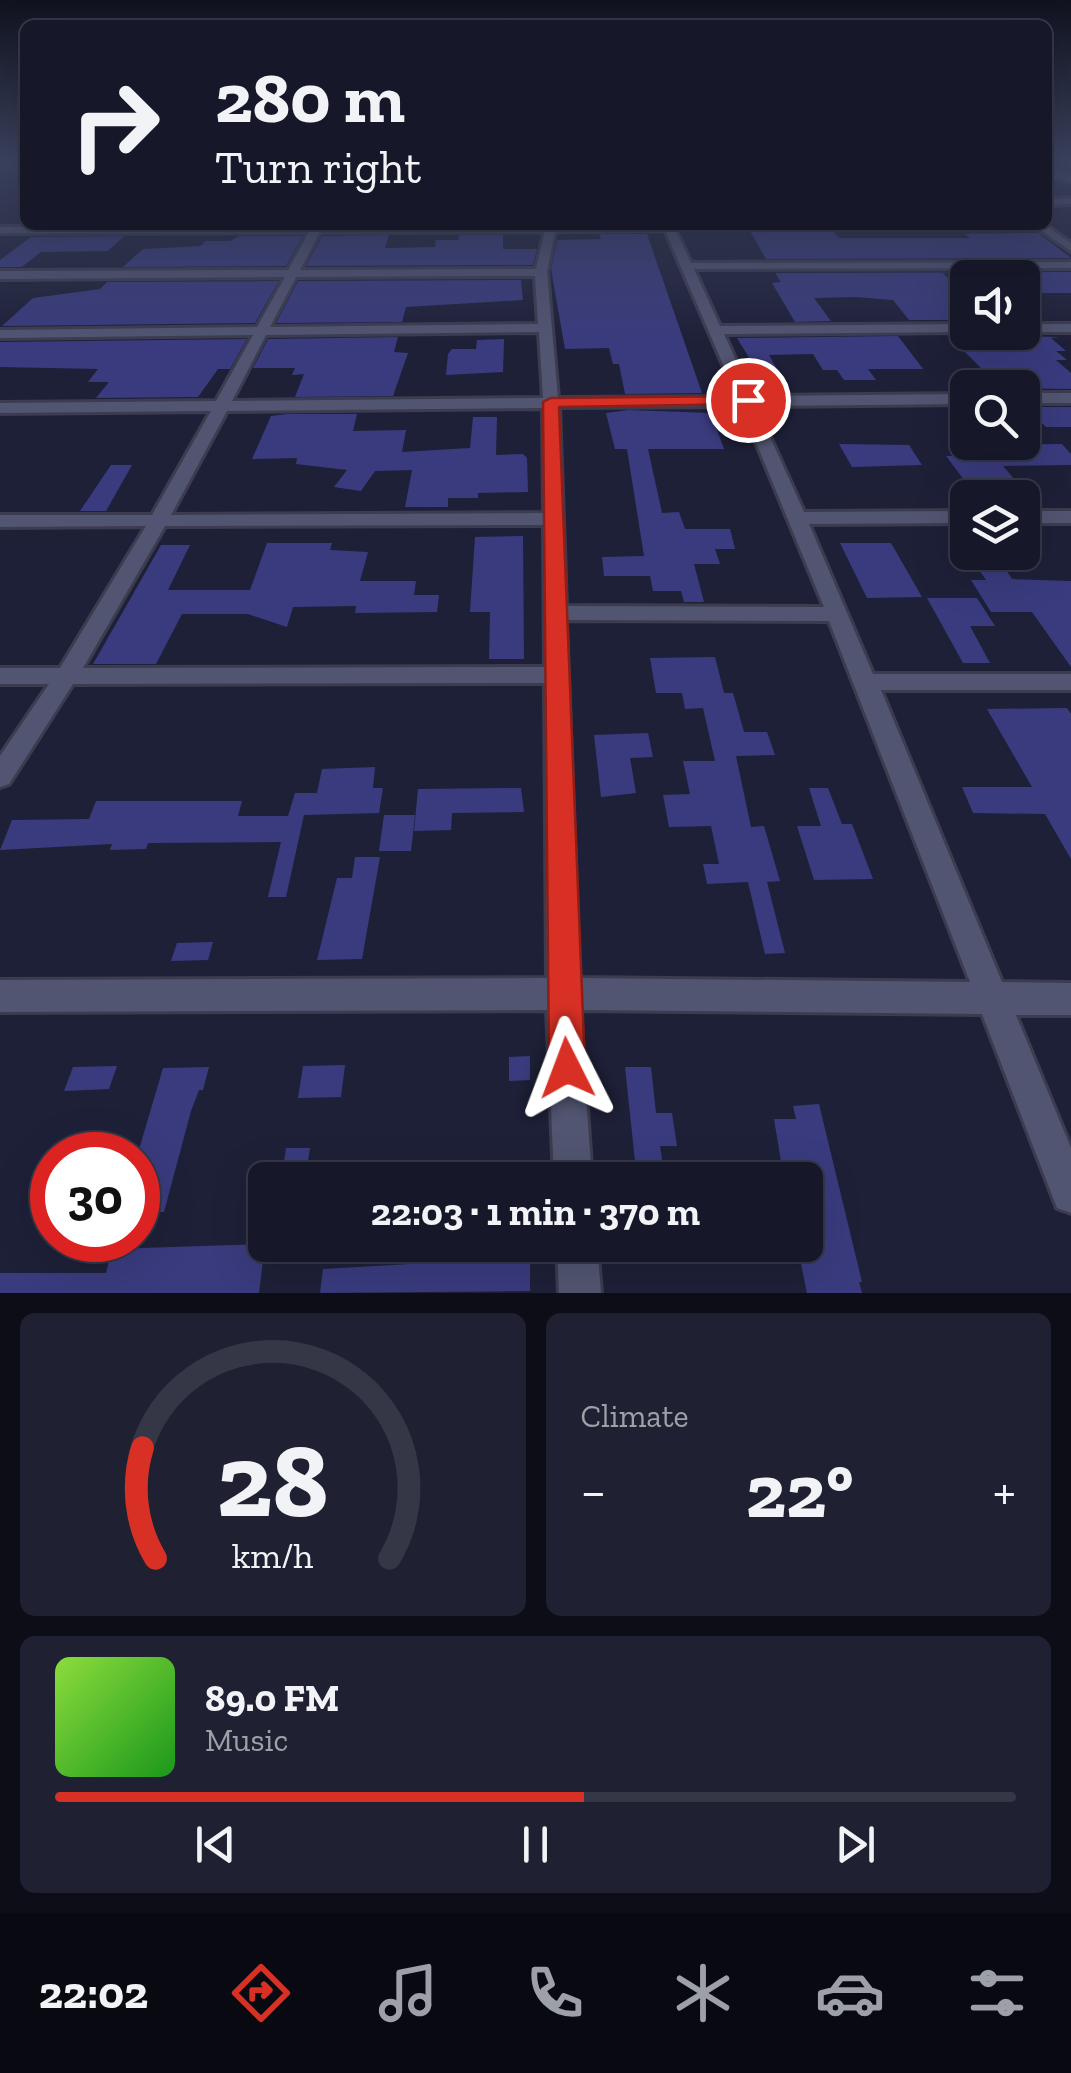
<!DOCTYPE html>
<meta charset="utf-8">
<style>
body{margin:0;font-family:"Zilla Slab",serif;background:#1f2132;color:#f1f3f6;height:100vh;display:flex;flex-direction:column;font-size:38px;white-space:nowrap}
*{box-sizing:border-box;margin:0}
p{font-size:32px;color:#9ea0a8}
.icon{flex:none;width:55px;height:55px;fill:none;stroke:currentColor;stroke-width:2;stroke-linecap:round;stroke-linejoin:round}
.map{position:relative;height:1293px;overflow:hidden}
.side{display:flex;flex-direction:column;gap:20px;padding:20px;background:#0c0d17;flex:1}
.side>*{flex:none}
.guide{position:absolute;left:20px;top:20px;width:1032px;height:210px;border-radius:15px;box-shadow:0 10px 40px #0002,0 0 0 2px #353747;background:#16182a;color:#f1f3f6;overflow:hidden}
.controls{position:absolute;left:950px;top:260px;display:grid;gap:20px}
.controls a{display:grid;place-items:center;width:90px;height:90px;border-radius:15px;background:#16182a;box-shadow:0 10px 40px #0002,0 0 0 2px #353747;font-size:50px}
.speed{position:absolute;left:30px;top:1132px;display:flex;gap:20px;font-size:50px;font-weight:700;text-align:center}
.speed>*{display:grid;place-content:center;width:130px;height:130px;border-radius:50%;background:#16182a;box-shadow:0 10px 40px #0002,0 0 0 2px #353747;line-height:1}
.speed .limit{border:15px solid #d22;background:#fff;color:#111}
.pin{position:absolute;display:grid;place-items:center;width:85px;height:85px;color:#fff;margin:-42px;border:5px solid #fff;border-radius:50%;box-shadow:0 2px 10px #0007}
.me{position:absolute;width:110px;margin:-55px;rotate:357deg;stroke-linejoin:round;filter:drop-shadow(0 0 8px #0008)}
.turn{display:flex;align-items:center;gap:35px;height:210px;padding:0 30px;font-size:45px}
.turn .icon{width:130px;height:130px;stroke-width:2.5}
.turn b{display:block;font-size:70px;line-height:85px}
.big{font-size:75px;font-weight:700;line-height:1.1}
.side .card{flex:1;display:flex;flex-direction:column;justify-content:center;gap:15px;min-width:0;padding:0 35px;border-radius:15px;background:#1f2132}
.side .dial{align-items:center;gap:0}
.dial svg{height:260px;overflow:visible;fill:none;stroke:#353747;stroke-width:7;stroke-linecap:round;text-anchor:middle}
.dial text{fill:#f1f3f6;stroke:none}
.song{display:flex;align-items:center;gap:30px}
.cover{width:120px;height:120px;border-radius:15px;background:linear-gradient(135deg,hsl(90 70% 55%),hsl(120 70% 35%))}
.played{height:10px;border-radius:5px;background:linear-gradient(90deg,#d93025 55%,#353747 55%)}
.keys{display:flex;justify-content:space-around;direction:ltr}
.heat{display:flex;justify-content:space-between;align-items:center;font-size:55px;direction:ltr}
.side .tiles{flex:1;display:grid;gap:20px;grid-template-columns:1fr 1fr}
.card:last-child{grid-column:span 2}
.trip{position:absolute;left:248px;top:1162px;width:575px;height:100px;border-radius:15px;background:#16182a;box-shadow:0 10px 40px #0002,0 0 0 2px #353747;font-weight:700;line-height:100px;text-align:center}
.tabs{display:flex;height:160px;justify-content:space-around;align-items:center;background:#090a11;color:#9ea0a8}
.tabs .icon{width:70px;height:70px}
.tabs .current{color:#d93025}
.tabs b{font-size:45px;color:#f1f3f6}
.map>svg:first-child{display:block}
.building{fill:#3a3b7e}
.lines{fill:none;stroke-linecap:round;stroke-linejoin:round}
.street-casing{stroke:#3c3c50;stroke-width:6}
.street{fill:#525571;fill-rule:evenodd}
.route{fill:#d93025;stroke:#8d1f18;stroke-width:2.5}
</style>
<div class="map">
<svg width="1071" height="1293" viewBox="0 0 1071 1293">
<rect width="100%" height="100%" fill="#1e2038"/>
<g class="building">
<path d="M830 228 839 238H970L965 234 1038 233 1071 258 766 259 749 229Z"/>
<path d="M599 234H647L702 393 625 394 619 364H613L609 348 565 349 551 269 557 240 601 239Z"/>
<path d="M389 235 385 248 435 247 436 240H458L459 235H503V249H537L533 265 306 266 322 236Z"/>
<path d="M124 236 108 251 41 252 22 267H0V260L31 237Z"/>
<path d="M239 236H303L286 266 123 267 143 249 201 246 205 241H230Z"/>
<path d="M1022 272 943 273 968 299V320H909L893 300 856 297 814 298 831 321 795 322 772 283 781 282 775 273 1071 272V293H1022Z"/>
<path d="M521 280 523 300 406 307 402 322 276 323 298 281Z"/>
<path d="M279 281 255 323 2 326 33 298 100 289 107 282Z"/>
<path d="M1006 334 1022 349V336L1059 337 1051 338 1066 351H1056L1067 360H1056L1071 373V389L1008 388 989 368H981L949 336Z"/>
<path d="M898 336 923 369H868L876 380H844L837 370H823L813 354 769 355 777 369H756L737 338Z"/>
<path d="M398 337 394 352 408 353 393 396 295 397 304 374 292 375 295 368H253L268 339Z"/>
<path d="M247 339 230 369H218L198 397 96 398 109 382H88L98 369 0 367V342Z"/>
<path d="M504 339 503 372 446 375 448 354 452 349H476L477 340Z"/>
<path d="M1026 407H1071V427H1046Z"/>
<path d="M629 410 711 413 724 449H648L662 513 679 512 685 529H730L735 549H715L720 564H694L704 602H684L681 591H653L650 576H604L602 557 644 556 627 449H615L606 413Z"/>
<path d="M287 414H357L353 431 406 430 402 452 470 448 473 417H497L496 455 523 454 527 458 528 492 478 493V498H448V507H405L412 470 375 471 361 491 334 487 347 470 296 464 297 458 252 459 271 416Z"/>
<path d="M839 444 909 445 922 465 852 467Z"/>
<path d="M1062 444 1071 454V465L1003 466 1015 480H964L946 456H961L956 449H977L974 445Z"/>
<path d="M111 465H132L106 511H80Z"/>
<path d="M523 536 524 659H489L490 612H470L475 537Z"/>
<path d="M267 543H332L330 550 368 552 360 581H416L414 595H439L437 612 355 613 356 606 293 607 287 627 248 614H182L156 664H93L161 545H190L168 590H250Z"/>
<path d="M840 543H891L922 597 867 598Z"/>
<path d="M997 556 1012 579 1071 581V667L1032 612H991L971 580H986L970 557Z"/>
<path d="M927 598H977L995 626H970L990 663H963Z"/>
<path d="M715 657 724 693H733L744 732H767L775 755 736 756 751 827 764 826 780 881 767 882 785 953 765 954 748 882 707 884 703 864H719L711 826 669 827 663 795 690 794 683 761H715L703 708 685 709 682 693H656L650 658Z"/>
<path d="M1067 708 1071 714V859L1045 814 973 813 962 787H1032L987 709Z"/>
<path d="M648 733 653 757 630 758 636 793 601 797 594 735Z"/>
<path d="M375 767 373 788H383L379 813 304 815 286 897H268L281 842 148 843 146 849 110 850 112 844 0 850 12 820 89 819 96 801H242L238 816H288L295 793H317L322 769Z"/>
<path d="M521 788 524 812 452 813 451 830 414 831 418 789Z"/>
<path d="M809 788H828L842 824H852L873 879 814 880 797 826H821Z"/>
<path d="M384 815H415L411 851H379Z"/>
<path d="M355 857H380L362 959 317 960 337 878H352Z"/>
<path d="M213 942 208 960 171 961 177 943Z"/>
<path d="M530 1056V1080L509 1081V1057Z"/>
<path d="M345 1065 341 1097 298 1098 303 1066Z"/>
<path d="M117 1066 109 1089 64 1091 73 1067Z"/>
<path d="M209 1067 203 1090H199L191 1111 164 1212H138V1153L163 1068Z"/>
<path d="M625 1067H651L656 1113H672L677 1146H660L665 1180H637Z"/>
<path d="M819 1104 862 1282H859L862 1293H807L797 1245H805V1180H784L774 1119H796L793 1106Z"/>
<path d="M286 1148H310L305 1180H281Z"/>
<path d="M265 1244 259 1293H0V1273H106L112 1249Z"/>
<path d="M530 1257V1291L320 1293 323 1269Z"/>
</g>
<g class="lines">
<g class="street-casing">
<g id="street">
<path d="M1048 170 1071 176V182L1048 176Z"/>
<path d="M1071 198V204L1048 205V199Z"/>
<path d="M673 225 691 263 1071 262V268L694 269 720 326 968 324V332L724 334 752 396 968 394V404L756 406 804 512 968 511V523L809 524 873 674H1071V690H881L1002 982 1071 983V1015H1016L1071 1148V1213L1057 1208 982 1014 580 1010 592 1180H554L547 1010 0 1012V980L547 978 545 683 73 684 9 784 0 787V756L49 684H0V668H60L146 526 0 527V515H152L211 411 0 413V403L216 401 253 335 0 338V330L257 327 285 277 0 279V271L288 270 309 232 0 233V227ZM665 230 737 397 558 398 547 272 555 231ZM545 231 536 269 300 270 320 232ZM535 276 538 324 270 327 296 277ZM539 332 543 398 232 401 266 335ZM741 406 824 607 566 606 559 407ZM543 408 544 513 171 515 227 411ZM544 525 545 667 83 668 165 526ZM566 620 829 621 970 982 579 978Z"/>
<path d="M1033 225H1045L1071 243V251Z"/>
<rect x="1022" y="324" width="49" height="8"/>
<rect x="1022" y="393" width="49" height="10"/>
<rect x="1022" y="511" width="49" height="12"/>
<path d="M557 1245H597L601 1293H559Z"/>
</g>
</g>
<use href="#street" class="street"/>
</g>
<linearGradient id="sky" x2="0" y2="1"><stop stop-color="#10121f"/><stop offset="0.47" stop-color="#3b425e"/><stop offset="1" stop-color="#3b425e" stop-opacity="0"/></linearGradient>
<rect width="1071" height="343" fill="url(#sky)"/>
<path class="route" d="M748 396 756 400 754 404 559 407 585 1068 579 1081 567 1086 555 1081 549 1068 543 402 551 398Z"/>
</svg>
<div class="controls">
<a><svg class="icon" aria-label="sound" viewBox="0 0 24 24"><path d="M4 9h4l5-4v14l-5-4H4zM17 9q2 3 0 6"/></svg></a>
<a><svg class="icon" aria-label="search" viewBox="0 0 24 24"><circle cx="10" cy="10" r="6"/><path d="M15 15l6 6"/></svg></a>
<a><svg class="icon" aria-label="layers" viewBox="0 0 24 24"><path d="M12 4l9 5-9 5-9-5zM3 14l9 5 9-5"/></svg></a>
</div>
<div class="speed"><div class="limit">30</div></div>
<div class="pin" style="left:748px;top:400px;background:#d93025"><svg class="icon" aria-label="arrive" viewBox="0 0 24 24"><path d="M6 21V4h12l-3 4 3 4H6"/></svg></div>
<svg class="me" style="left:567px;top:1068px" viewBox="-20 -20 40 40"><path d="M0-17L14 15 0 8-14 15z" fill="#d93025" stroke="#fff" stroke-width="4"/></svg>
<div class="trip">22:03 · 1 min · 370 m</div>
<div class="guide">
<div class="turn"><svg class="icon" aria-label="right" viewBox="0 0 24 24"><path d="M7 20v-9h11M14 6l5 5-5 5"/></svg><div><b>280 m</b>Turn right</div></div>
</div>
</div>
<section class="side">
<div class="tiles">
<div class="card dial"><svg viewBox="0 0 100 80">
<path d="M14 69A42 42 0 1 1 86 69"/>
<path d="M14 69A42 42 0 0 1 10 35" stroke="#d93025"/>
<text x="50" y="56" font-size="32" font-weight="700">28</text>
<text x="50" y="72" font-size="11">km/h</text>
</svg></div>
<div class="card"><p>Climate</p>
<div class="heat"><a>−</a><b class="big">22°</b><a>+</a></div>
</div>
<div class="card">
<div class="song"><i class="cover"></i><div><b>89.0 FM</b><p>Music</p></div></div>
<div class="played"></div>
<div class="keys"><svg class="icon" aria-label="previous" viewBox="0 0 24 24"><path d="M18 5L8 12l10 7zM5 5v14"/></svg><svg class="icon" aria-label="pause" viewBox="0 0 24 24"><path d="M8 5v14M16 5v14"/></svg><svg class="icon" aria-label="next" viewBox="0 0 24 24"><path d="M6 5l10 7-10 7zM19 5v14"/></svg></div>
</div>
</div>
</section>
<nav class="tabs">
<b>22:02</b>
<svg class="icon current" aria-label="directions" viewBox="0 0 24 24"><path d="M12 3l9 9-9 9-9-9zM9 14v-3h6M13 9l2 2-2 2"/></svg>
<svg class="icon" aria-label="music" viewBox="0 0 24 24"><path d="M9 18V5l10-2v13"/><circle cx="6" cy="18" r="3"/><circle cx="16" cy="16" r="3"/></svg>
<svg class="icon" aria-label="phone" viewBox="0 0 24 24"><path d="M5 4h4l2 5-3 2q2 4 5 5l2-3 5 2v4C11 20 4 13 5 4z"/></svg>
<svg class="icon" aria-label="climate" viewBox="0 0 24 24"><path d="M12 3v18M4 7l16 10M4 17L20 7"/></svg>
<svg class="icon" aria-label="car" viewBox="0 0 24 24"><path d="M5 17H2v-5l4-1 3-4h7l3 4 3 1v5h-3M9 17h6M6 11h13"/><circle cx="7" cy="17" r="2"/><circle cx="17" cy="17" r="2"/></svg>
<svg class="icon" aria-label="filters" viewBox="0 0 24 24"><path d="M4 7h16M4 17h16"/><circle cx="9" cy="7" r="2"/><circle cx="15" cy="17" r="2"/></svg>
</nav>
